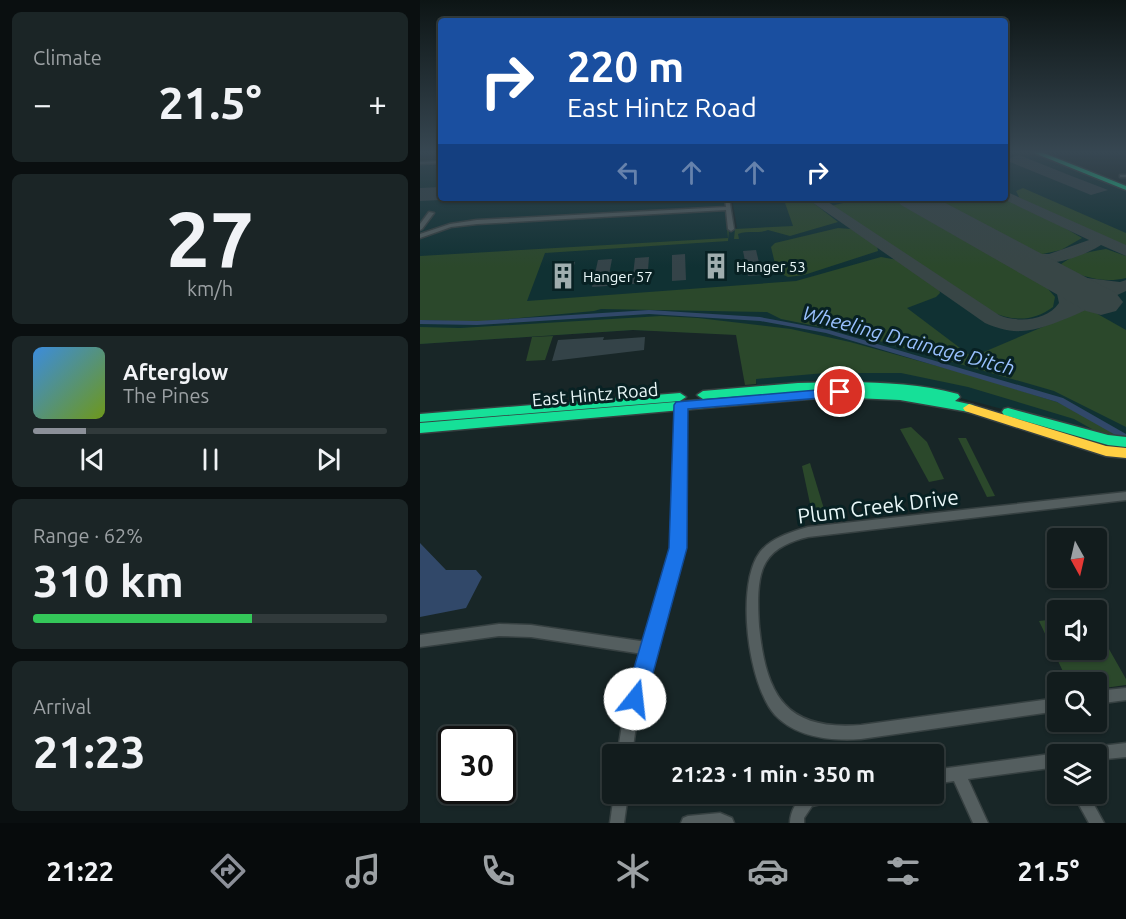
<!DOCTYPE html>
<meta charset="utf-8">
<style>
body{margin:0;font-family:Ubuntu,sans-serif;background:#1b2526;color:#f1f3f6;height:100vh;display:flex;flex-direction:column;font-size:22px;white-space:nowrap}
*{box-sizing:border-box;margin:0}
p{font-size:20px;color:#9ca1a4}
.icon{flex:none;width:33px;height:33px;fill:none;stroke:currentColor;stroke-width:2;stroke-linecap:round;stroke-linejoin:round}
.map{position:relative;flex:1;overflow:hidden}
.details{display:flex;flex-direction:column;gap:12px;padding:12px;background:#0a0f10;width:420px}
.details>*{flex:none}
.guide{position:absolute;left:18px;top:18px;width:570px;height:183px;border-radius:6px;box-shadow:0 2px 4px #0004,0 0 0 2px #313a3b;background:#1a4fa0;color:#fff;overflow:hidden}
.needle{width:39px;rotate:172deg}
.fabs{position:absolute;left:627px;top:528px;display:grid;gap:12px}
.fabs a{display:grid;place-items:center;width:60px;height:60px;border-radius:6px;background:#121c1d;box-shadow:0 2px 4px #0004,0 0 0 2px #313a3b;font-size:30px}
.speed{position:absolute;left:18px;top:726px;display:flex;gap:12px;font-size:30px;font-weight:700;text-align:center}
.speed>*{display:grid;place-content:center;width:78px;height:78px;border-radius:50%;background:#121c1d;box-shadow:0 2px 4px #0004,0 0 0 2px #313a3b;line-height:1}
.speed .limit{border:3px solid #111;border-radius:9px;background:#fff;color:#111}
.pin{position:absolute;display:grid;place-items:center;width:51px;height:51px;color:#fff;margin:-26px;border:3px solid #fff;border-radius:50%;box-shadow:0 2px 6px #0007}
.me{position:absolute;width:66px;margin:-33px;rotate:16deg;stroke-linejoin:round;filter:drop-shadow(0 0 4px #0008)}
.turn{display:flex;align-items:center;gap:21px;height:126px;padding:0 30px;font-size:27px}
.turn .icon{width:78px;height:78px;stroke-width:2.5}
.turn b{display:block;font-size:42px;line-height:51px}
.lanes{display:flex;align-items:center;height:57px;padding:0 30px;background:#0003;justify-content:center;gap:30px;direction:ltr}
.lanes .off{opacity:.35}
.big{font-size:45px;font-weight:600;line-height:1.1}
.details .card{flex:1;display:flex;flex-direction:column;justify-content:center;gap:9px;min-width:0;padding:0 21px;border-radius:9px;background:#1b2526}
.details .dial{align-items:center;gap:0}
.dial b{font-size:78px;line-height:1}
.song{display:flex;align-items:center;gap:18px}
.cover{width:72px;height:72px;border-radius:9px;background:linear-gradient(135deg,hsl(210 70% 55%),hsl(80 70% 35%))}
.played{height:6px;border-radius:3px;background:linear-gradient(90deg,#8c9099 15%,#313a3b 15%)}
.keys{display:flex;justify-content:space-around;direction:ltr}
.heat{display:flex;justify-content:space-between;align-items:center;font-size:33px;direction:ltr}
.charge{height:9px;border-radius:4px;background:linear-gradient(90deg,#34c759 62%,#313a3b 0)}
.trip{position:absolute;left:182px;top:744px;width:342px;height:60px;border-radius:6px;background:#121c1d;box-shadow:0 2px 4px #0004,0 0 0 2px #313a3b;font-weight:600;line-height:60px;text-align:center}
.tab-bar{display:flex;height:96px;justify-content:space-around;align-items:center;background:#070b0c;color:#9ca1a4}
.tab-bar .icon{width:42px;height:42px}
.tab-bar .current{color:#8c9099}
.tab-bar b{font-size:27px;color:#f1f3f6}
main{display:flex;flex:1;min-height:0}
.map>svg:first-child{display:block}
.built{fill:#103133}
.green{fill:#2b482b}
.water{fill:#314869}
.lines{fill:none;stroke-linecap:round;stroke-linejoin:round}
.canal{fill:#314869;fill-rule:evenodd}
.taxiway{fill:#384646;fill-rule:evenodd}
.runway{fill:#384646;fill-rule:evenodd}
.building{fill:#344348}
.street-casing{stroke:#364041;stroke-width:3}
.fast-casing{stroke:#364041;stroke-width:3}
.slow-casing{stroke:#364041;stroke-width:3}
.street{fill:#545e5f;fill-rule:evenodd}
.fast{fill:#16e098;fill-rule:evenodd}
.slow{fill:#ffcf43;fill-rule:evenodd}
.route{fill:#1a73e8;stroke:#114b97;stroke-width:1.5}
.labels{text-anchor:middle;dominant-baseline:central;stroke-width:6;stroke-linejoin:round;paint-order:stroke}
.far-poi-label{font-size:15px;fill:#e9f7f8;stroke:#082123;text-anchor:start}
.street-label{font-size:18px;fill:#e9f7f8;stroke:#082123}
.water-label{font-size:20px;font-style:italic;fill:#99c0fe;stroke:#082123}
.near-street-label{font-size:21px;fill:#e9f7f8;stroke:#082123}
</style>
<main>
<section class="details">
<div class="card"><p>Climate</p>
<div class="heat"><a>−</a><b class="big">21.5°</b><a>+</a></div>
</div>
<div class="card dial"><b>27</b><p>km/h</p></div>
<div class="card">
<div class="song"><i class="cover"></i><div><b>Afterglow</b><p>The Pines</p></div></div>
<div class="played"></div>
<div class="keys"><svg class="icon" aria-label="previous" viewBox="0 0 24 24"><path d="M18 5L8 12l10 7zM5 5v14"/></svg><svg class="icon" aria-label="pause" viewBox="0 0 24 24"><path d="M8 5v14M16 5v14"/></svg><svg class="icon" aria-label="next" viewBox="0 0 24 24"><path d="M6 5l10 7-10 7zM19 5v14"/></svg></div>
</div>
<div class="card"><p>Range · 62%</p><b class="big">310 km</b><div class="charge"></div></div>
<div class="card"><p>Arrival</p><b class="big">21:23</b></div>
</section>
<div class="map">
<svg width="706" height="823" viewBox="0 0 706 823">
<rect width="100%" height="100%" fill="#182627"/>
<path class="built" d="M585 152H611L706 189V437L654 428 488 384 411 379 337 386 328 335 213 330 0 344V164L21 163V198H304L307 229 317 228 312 198H585Z"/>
<g class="green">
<path d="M603 188 706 233V248L600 199 596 191Z"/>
<path d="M373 198H387L418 222 370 236 348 230C339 234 328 230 318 234L319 239H314L315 229 373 226 364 200Z"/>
<path d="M441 198H474L623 283 635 297 633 307C613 322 593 321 571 312L411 206 427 202 440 203Z"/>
<path d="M511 198H585L628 218 662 238 641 250 618 255Z"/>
<path d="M418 228 431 229 457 246 458 251 384 275 368 277 357 272 351 247 355 243Z"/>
<path d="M307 229H309L308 241 125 253 107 301 376 281 461 257 478 260 519 289 520 293 516 297 487 308 552 357 667 308 706 330V427L634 391 435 334 361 319 347 312 181 309 174 311 55 322 0 320V256L308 238Z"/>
<path d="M686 249 706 256V278C682 284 661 276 639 266 652 254 670 252 686 249Z"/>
<path d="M241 316 278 318 371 329 430 342 554 376 637 402 668 417 697 436 679 433 654 419 548 387 481 373H405L336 379V384L325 385 316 335 213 330 0 344V327L40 328Z"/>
<path d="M133 336 125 360 106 361 112 337Z"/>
<path d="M491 427 507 442 524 479 509 482 480 429Z"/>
<path d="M538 438H546L575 496 567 497Z"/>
<path d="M390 463 404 509 392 513 382 466Z"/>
<path d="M637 619 638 650H676L677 628 706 679V685L677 689 676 682H648L619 621Z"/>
</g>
<path class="water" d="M0 543 26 570H56L62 577 46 608 0 617Z"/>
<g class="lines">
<path class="canal" d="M229 310 340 317 409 330 643 398 706 434V441L637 402 406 333 340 321 229 314 57 325 0 324V320L57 321Z"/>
<g class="taxiway">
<path d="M585 191 706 245V256L681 245C655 261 624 268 594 260L592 257 594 254H629L669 240 581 198H585Z"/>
<path d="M386 198H402L579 315C597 323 627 321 639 303L634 280 642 275 700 282 706 280V291C679 303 630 330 602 331 589 332 577 328 565 323ZM652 286 681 289 656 300Z"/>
</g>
<path class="runway" d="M476 198H516L696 293 703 302 696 311 681 315 666 311 481 205Z"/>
</g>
<g class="building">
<path d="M599 155 649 175 688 190 671 195 585 160Z"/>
<path d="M21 187V200L0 201V188Z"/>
<path d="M336 250 342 275 328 276 323 251Z"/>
<path d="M301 252 304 278 290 279 288 253Z"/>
<path d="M265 254 266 280 252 281V255Z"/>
<path d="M229 257 227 283 212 284 215 258Z"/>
<path d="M192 259 187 286 172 287 178 260Z"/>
<path d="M155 262 147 289 132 290 140 263Z"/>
<path d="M184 337 183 340 225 337 224 350 132 361 138 340Z"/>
</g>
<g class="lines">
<g class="street-casing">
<g id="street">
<path d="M21 161V163L0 164V162Z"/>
<path d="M702 175H706V177H700V175Z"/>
<path d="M305 198H309L314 229 311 231 308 229 306 210 57 224 31 227 0 238V234L30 224 57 220 306 207Z"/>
<path d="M9 212 14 213 2 229 0 230V224Z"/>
<path d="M261 402 265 405 263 548 237 649 226 680 216 726 212 754H198C201 720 211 686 223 654L111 637 79 636 0 647V635L79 624 111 625 227 642 253 548 257 405Z"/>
<path d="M706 492V500L388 537C372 541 355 547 346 562 336 578 338 608 339 626 346 695 365 731 441 725L638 698V711L441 739C411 741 377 738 355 715 328 685 315 585 340 552 351 538 371 532 388 527Z"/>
<path d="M706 688V700L676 704V691Z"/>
<path d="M706 743V757L676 760V754H666L668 749 673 747Z"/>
<path d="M638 753 642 754H638V767L548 779 568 823H553L534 781 513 784V770Z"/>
<path d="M194 794H208L204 823H190Z"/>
<path d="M386 794H425L423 799 392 806 384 818V823H370C370 812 377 799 386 794Z"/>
<path d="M653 794H668L684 823H669Z"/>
<path d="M300 813 312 818 314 823H261L263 818 268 816Z"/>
</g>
</g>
<g class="fast-casing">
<g id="fast">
<path d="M612 152H621L706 186V190Z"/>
<path d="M378 383C430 382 487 380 538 394L540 397 535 401 553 405 555 408 549 412 480 400 411 397 0 433V423L390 391 283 399 277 395 283 391Z"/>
<path d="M260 393 266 397 260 401 0 422V414Z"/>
<path d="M588 408 688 435 706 437V447L688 445 584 415 582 412 584 409Z"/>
</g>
</g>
<g class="slow-casing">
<path id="slow" d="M549 404 686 446 706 448V458L686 456 545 411 543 408Z"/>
</g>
<use href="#street" class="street"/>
<use href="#fast" class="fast"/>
<use href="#slow" class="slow"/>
</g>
<linearGradient id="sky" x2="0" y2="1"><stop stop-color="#0d1515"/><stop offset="0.57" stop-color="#374752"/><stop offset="1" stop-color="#374752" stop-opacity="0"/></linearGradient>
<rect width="706" height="267" fill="url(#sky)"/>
<path class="route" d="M420 388 425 389 427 392 425 396 268 409 267 548 226 699 223 706 215 710 208 706 205 699 249 548 254 405 256 402Z"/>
<defs>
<g id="building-bare" transform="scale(2.07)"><path d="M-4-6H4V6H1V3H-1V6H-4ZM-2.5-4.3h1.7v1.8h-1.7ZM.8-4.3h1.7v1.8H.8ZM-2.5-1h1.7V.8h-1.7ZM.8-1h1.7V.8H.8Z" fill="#a0aeaf" stroke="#082123" stroke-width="2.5" paint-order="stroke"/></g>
</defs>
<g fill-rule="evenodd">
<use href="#building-bare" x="296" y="266"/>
<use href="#building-bare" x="143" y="276"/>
</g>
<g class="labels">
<g class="far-poi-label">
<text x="316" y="266">Hanger 53</text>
<text x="163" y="276">Hanger 57</text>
</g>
<g class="street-label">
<text transform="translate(175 394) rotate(-5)">East Hintz Road</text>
</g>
<g class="water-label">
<text transform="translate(489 340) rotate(15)">Wheeling Drainage Ditch</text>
</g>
<g class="near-street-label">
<text transform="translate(458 506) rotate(-7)">Plum Creek Drive</text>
</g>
</g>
</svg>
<div class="fabs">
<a><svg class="needle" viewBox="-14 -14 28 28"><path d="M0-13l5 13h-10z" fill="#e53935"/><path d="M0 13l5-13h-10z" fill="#9ca1a4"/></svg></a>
<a><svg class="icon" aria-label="sound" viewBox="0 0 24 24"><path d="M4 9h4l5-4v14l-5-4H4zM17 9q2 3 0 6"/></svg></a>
<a><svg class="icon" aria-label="search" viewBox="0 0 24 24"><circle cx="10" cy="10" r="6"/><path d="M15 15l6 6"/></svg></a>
<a><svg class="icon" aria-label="layers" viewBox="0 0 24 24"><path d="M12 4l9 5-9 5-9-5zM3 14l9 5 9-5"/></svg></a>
</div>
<div class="speed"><div class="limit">30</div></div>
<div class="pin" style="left:420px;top:392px;background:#d93025"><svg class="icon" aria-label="arrive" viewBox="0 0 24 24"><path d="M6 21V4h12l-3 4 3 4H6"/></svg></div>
<svg class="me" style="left:215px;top:699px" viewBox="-20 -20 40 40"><circle r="19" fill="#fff"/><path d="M0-13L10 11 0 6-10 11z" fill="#1a73e8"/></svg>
<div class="trip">21:23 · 1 min · 350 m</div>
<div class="guide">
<div class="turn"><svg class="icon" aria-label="right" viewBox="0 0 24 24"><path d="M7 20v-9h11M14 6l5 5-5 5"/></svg><div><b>220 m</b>East Hintz Road</div></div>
<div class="lanes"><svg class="icon off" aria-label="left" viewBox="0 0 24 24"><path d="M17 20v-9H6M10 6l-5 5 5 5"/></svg><svg class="icon off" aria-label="ahead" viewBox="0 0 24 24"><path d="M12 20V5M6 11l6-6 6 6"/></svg><svg class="icon off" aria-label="ahead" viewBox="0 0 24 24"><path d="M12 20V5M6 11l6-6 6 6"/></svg><svg class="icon" aria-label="right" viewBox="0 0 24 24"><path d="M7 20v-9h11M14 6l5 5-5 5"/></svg></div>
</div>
</div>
</main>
<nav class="tab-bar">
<b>21:22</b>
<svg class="icon current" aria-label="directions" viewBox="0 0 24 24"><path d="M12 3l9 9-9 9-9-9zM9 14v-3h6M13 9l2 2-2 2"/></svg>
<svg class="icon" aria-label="music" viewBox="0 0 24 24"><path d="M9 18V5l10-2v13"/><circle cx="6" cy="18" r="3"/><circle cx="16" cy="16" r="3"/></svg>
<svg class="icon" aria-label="phone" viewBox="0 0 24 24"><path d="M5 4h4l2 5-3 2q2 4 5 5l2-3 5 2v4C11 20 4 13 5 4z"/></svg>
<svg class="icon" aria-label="climate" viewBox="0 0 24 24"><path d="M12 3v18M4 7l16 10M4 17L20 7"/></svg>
<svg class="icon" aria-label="car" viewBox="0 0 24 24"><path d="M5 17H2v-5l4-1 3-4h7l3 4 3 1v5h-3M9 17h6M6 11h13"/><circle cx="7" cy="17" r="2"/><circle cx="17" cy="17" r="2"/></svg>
<svg class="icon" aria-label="filters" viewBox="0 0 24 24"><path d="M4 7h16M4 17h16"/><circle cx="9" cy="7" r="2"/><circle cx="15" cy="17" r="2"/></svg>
<b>21.5°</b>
</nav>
